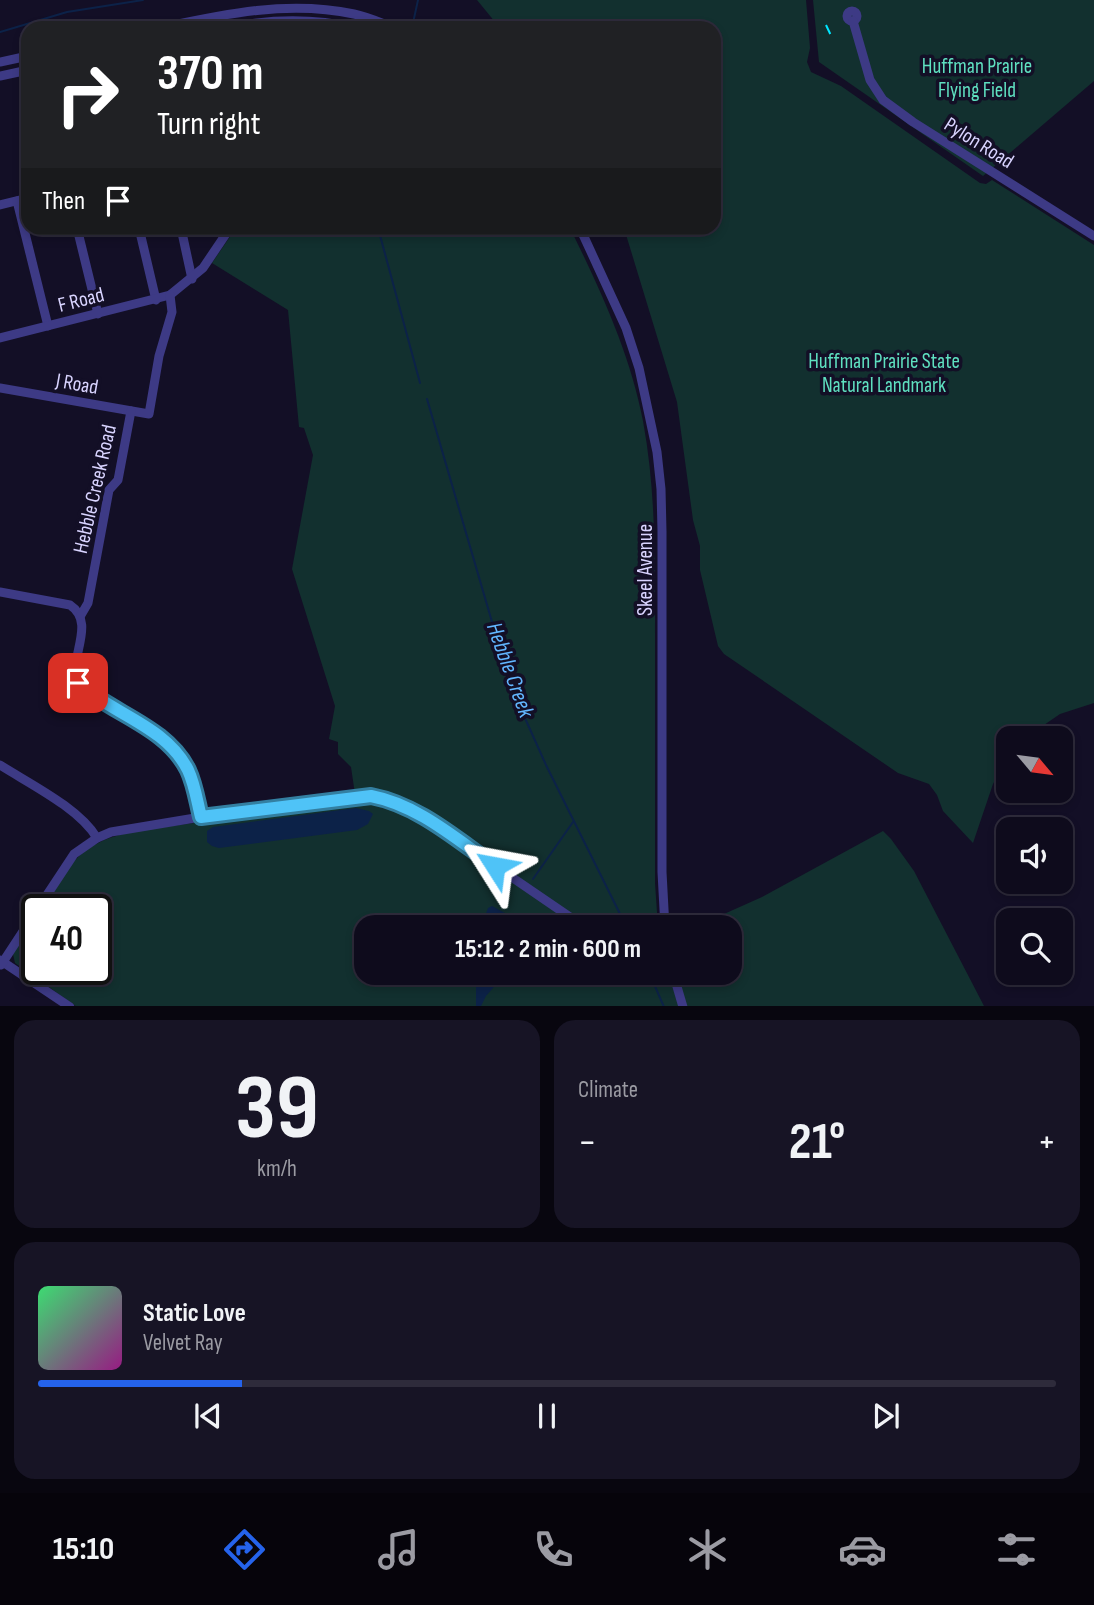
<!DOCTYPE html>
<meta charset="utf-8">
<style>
body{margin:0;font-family:"Sofia Sans Condensed",sans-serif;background:#171425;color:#f1f3f6;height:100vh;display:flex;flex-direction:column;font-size:26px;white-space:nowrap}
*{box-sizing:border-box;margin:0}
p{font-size:23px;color:#9b9ba3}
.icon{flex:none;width:38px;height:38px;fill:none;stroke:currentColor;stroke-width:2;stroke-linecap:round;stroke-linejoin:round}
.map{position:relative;height:1006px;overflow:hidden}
.sheet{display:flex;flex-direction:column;gap:14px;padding:14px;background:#08060f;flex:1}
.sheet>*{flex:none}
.guide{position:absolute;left:21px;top:21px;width:700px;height:214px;border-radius:21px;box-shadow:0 4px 10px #0003,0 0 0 2px #2e2b3b;background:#202124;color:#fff;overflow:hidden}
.needle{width:46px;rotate:119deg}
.controls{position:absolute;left:996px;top:726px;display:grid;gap:14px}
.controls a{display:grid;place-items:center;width:77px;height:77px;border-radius:14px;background:#0e0b1c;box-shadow:0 4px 10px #0003,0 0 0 2px #2e2b3b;font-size:35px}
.speed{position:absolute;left:21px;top:894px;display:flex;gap:14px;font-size:35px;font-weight:700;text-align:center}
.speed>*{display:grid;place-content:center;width:91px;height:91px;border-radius:50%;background:#0e0b1c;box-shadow:0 4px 10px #0003,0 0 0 2px #2e2b3b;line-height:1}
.speed .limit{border:4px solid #111;border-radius:10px;background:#fff;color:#111}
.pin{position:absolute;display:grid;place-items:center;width:60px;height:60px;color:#fff;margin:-30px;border-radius:14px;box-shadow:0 4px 10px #0006}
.me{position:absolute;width:77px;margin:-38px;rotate:304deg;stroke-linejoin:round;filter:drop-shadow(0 0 5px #0008)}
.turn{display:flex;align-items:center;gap:24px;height:147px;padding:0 21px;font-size:32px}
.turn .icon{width:91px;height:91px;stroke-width:2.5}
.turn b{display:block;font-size:49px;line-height:60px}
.then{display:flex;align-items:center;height:66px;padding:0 21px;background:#0003;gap:14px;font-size:26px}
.big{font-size:52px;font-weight:700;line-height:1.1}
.sheet .tile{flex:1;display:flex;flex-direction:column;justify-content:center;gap:10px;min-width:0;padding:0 24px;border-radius:21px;background:#171425}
.sheet .dial{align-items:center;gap:0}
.dial b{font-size:91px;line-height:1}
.song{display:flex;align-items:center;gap:21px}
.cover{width:84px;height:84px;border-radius:10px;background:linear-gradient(135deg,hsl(140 70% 55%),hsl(310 70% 35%))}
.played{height:7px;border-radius:4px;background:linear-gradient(90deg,#2563eb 20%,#2e2b3b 20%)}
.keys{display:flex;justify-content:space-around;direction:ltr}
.heat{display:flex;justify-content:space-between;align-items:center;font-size:38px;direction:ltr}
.sheet .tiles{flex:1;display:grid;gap:14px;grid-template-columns:1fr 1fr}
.tile:last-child{grid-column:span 2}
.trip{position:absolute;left:354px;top:915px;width:388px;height:70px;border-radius:21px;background:#0e0b1c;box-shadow:0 4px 10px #0003,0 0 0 2px #2e2b3b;font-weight:700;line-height:70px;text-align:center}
.menu{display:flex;height:112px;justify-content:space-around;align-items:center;background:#06040b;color:#9b9ba3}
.menu .icon{width:49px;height:49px}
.menu .active{color:#2563eb}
.menu b{font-size:32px;color:#f1f3f6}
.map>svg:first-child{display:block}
.green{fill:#12302f}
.water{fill:#0c2248}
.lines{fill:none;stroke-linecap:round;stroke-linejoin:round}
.stream{stroke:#0c2248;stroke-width:2}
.minor{stroke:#3d3a85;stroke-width:9}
.rail{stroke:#00e5ff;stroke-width:2;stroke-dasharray:10 9;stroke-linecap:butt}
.route-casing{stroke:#337fa1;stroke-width:18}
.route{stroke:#4fc3f7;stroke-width:12}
.labels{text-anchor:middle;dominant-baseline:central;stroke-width:7;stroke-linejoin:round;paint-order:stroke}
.park-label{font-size:21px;fill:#5fe0c0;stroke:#130f26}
.street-label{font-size:21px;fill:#d9d4ff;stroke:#130f26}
.water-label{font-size:23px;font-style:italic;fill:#62b6ff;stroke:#130f26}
</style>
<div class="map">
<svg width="1094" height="1007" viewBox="0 0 1094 1007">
<rect width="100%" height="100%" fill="#130f26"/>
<g class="green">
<path d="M477 0H806L810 48 807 62 811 72 841 86 980 183 986 184 992 180 1094 245V703L1060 714 1025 738H1008V757L993 784 973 843 943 811 937 795 929 784 898 773 724 654 718 646 700 570V546L693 520 677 402 624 228H714V28H500Z"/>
<path d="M813 0H1094V81L983 176 819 62Z"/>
<path d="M236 228H570C600 289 630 353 643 421 656 491 655 562 655 633 655 716 655 800 655 883L658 927 366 928V973H730V928L695 927 762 897 883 831 891 839 914 871 984 1006 77 1007 15 963 13 954 37 917V970H96V910H41C72 863 76 844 135 831L356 801 351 767 338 754V742L329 739 335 706 292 569 313 455 304 428 299 427 288 310 212 263Z"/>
</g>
<g class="water">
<path d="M356 808 369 811 373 814 368 824 357 830 219 848 212 846 207 842V831L213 827Z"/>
<path d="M492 906 516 919 519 927H481L488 908Z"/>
<path d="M476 973H500V980L486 996 481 1006H476Z"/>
</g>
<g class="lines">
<g class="stream">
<path d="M413 23 418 0"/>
<path d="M0 32 67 12 143 0"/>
<path d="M378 228 420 383"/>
<path d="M427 399 511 687 546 765 627 928"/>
<path d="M533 879 573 822"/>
<path d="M651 977 664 1007"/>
</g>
<g class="minor">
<circle cx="852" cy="16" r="5"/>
<path d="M853 21 870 80 883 100 913 122 1094 236"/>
<path d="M159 28C224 14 288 0 354 14 368 17 381 23 395 28"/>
<path d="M226 28C268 19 314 18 356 28"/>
<path d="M0 62 28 56"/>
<path d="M0 76 28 70"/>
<path d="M17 201 48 326"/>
<path d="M0 205 28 198"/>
<path d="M77 228 98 314"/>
<path d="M139 228 156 300"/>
<path d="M181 228 192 279"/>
<path d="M580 228 626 328 639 368 657 452 661 489 662 531V872L665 928"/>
<path d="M0 338 170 295 203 268 230 228"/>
<path d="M0 388 149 414 159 356 172 312 170 295"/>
<path d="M0 592 70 605C97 623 68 658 77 683L152 732 179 756 194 783 201 817"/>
<path d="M81 615 88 603 109 490 118 480 131 411"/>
<path d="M0 765C30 784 79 808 97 838"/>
<path d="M37 910 74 854 97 838 111 832 201 817 371 796 391 800 415 811 586 928"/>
<path d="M0 960 70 1007"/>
<path d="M1 965 37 910"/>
<path d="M673 973 683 1007"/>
</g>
<path class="rail" d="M826 25 834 42"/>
</g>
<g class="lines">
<g class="route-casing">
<path id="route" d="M78 683C112 714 166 726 188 770 195 785 197 801 201 817L371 796C418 805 456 839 495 866"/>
</g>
<use href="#route" class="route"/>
</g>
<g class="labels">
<g class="park-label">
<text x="977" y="66">Huffman Prairie<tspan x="977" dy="24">Flying Field</tspan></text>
<text x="884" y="361">Huffman Prairie State<tspan x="884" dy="24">Natural Landmark</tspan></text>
</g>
<g class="street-label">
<text transform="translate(979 143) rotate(32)">Pylon Road</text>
<text transform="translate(81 300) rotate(-14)">F Road</text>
<text transform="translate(77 384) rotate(10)">J Road</text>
<text transform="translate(95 489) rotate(-77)">Hebble Creek Road</text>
<text transform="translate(645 570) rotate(-90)">Skeel Avenue</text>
</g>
<g class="water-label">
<text transform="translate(510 670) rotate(70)">Hebble Creek</text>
</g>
</g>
</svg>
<div class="controls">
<a><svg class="needle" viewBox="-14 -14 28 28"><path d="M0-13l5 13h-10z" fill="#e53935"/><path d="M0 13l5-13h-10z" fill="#9b9ba3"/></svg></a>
<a><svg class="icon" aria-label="sound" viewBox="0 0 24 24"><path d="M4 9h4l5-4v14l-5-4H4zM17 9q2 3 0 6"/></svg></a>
<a><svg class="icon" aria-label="search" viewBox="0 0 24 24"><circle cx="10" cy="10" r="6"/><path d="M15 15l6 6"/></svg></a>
</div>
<div class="speed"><div class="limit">40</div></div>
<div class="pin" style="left:78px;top:683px;background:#d93025"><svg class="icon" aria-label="arrive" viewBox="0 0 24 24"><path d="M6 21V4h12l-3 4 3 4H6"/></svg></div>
<svg class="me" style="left:495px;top:866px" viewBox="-20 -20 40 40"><path d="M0-17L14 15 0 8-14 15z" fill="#4fc3f7" stroke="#fff" stroke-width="4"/></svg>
<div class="trip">15:12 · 2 min · 600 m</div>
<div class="guide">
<div class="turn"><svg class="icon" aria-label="right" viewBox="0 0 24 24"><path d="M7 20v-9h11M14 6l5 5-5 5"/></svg><div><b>370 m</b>Turn right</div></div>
<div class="then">Then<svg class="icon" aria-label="arrive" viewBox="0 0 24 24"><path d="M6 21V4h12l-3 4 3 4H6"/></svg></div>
</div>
</div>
<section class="sheet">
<div class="tiles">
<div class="tile dial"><b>39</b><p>km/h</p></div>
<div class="tile"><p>Climate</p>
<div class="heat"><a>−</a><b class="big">21°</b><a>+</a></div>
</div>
<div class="tile">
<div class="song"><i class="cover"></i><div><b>Static Love</b><p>Velvet Ray</p></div></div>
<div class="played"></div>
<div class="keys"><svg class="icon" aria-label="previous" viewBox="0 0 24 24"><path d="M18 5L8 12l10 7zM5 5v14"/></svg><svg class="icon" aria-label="pause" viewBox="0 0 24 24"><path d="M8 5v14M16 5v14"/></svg><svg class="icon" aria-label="next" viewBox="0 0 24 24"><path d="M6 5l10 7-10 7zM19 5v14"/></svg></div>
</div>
</div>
</section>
<nav class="menu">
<b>15:10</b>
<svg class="icon active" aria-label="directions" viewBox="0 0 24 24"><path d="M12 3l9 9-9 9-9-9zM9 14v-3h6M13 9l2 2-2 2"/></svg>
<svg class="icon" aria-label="music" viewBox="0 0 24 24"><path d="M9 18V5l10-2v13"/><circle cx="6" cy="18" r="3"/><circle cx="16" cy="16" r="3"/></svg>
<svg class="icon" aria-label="phone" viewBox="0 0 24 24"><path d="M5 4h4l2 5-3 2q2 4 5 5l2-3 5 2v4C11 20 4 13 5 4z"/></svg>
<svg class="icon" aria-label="climate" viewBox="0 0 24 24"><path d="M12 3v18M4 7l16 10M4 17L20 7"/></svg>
<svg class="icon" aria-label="car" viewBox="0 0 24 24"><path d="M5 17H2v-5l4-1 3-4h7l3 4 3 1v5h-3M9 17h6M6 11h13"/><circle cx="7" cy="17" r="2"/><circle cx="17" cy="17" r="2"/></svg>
<svg class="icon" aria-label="filters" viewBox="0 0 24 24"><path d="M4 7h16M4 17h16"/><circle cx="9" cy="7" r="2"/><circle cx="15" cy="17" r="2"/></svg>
</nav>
